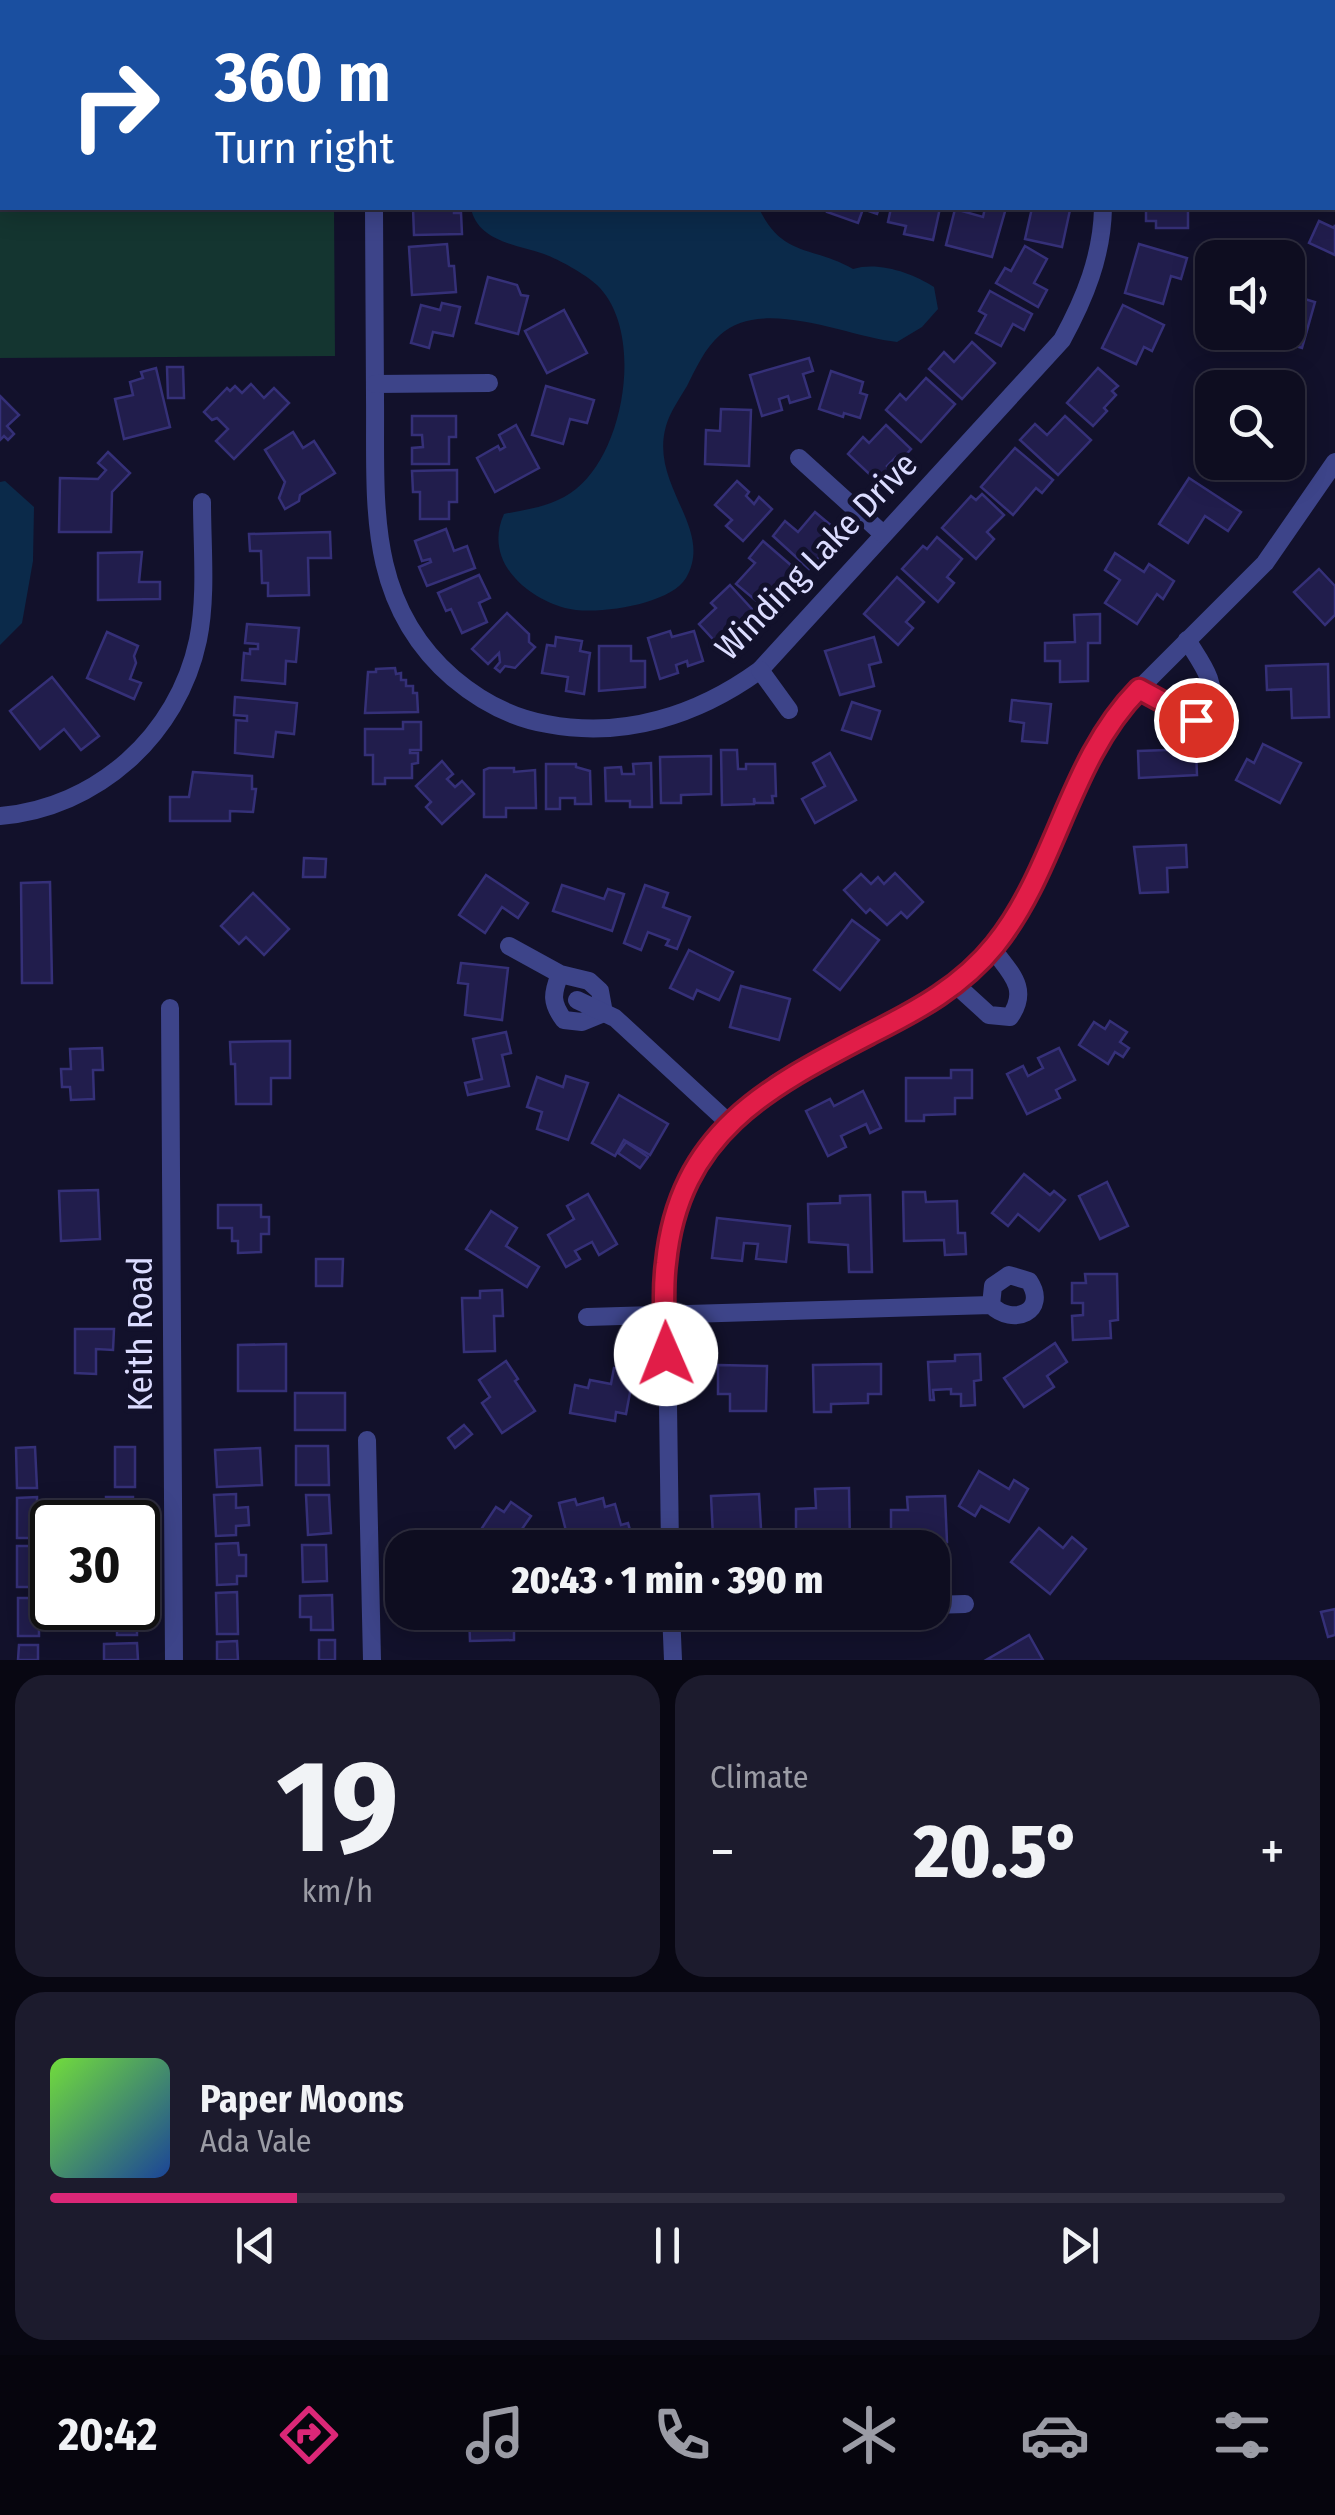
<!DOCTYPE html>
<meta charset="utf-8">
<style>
body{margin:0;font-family:"Fira Sans Condensed",sans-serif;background:#1c1b2d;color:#f1f3f6;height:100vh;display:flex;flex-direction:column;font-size:38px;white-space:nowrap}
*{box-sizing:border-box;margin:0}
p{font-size:32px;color:#9b9ca5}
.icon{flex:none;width:55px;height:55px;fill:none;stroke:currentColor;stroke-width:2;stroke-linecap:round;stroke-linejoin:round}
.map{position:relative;height:1660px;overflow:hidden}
.drawer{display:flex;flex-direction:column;gap:15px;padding:15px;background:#080712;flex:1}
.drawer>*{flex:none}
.top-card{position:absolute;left:0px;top:0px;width:1335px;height:210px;box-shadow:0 5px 25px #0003,0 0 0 2px #2e2d3e;background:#1a4fa0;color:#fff;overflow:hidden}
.controls{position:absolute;left:1195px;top:240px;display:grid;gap:20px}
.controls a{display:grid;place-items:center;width:110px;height:110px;border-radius:20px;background:#0e0d20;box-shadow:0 5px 25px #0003,0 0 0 2px #2e2d3e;font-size:50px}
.speed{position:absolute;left:30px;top:1500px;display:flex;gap:20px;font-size:50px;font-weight:700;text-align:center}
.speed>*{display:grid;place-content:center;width:130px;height:130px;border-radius:50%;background:#0e0d20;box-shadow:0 5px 25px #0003,0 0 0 2px #2e2d3e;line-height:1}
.speed .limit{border:5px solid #111;border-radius:15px;background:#fff;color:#111}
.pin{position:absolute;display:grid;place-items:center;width:85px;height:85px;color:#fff;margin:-42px;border:5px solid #fff;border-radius:50%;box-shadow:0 2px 10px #0007}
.me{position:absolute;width:110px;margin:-55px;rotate:359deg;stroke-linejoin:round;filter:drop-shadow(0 0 8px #0008)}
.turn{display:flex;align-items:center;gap:35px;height:210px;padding:0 50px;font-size:45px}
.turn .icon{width:130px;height:130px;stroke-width:2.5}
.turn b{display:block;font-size:70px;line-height:85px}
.big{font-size:75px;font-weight:800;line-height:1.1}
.drawer .widget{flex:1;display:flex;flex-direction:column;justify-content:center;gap:15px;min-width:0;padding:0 35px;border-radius:30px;background:#1c1b2d}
.drawer .dial{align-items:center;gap:0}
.dial b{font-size:130px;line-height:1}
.song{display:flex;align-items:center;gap:30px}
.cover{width:120px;height:120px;border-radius:15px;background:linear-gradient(135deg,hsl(100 70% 55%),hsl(220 70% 35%))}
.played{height:10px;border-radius:5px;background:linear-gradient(90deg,#db2777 20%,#2e2d3e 20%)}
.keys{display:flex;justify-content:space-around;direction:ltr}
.heat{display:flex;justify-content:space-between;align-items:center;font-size:55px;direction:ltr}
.drawer .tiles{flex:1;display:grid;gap:15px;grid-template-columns:1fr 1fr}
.widget:last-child{grid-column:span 2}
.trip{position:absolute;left:385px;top:1530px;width:565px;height:100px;border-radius:30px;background:#0e0d20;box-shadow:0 5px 25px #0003,0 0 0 2px #2e2d3e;font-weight:800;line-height:100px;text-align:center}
.dock{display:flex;height:160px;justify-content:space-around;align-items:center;background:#06050d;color:#9b9ca5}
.dock .icon{width:70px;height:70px}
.dock .selected{color:#db2777}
.dock b{font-size:45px;color:#f1f3f6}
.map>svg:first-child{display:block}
.green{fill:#143530}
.water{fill:#0b2a4a}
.building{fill:#211d4c;stroke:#353078;stroke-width:2.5}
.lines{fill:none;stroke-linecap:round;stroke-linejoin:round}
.minor{stroke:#3d4489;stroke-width:18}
.route-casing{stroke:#92132f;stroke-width:25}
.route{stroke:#e11d48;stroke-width:18}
.labels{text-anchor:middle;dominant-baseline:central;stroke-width:10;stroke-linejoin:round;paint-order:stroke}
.street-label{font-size:35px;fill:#dbdcff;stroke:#12112b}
</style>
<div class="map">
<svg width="1335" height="1660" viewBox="0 0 1335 1660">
<rect width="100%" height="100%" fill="#12112b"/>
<path class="green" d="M0 0H332L2 2V208H334L335 356 0 358Z"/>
<g class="water">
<path d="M471 208H759C781 257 813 246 853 269 878 261 913 273 934 287L938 309 922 327 897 342C847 337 763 296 720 335 705 348 696 368 687 386 680 398 670 412 666 426 649 486 715 528 686 578 670 605 594 616 565 608 525 597 483 560 504 514 529 509 555 506 576 489 625 451 645 331 597 285 585 274 560 260 544 254 517 245 477 241 471 208Z"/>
<path d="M5 481 34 507 33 561 22 623 0 645V482Z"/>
</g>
<g class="building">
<path d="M413 208H454V213H461L462 234 414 235Z"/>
<path d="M828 208H879L877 214 863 209 858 223 827 212Z"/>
<path d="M891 208H940L933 240 904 234 906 226 888 222Z"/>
<path d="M985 208H1006L992 257 946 245 955 209 983 217Z"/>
<path d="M1032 208 1070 210 1062 247 1025 239Z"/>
<path d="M1146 208H1188V228H1156V221H1146Z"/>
<path d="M1319 221 1334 228 1335 225V255L1309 243Z"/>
<path d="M447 244 449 266H454L456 292 412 295 409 247Z"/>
<path d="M1139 244 1187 258 1181 279 1171 276 1163 304 1125 293Z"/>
<path d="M1025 246 1047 259 1034 283 1047 290 1038 307 996 283 1005 268 1011 271Z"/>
<path d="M488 277 517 285 521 295 528 296 518 334 476 323Z"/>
<path d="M990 291 1032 314 1024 330 1013 324 1001 346 976 333 986 315 979 311Z"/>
<path d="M1288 294 1315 302 1302 348 1249 332H1288Z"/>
<path d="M442 303 460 307 453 336 433 332 429 348 411 343 421 305 440 310Z"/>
<path d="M1123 305 1164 325 1152 351 1144 347 1136 364 1102 348Z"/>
<path d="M564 310 587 353 547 373 525 331Z"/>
<path d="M972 342 995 363 962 399 929 369 944 352 954 362Z"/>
<path d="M809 358 813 371 803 374 810 397 790 403 788 396 779 399 782 410 762 416 750 375Z"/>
<path d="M167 367H183L184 398H168Z"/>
<path d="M156 368 170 427 124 439 115 399 133 395 130 382 143 378 141 372Z"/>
<path d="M1098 368 1118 386 1112 391 1116 395 1104 408 1107 411 1093 426 1067 403Z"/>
<path d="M831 371 863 382 860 393 867 395 860 418 844 413 843 417 819 409Z"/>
<path d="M926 378 955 404 921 442 886 410 900 394 906 400Z"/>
<path d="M251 384 264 398 274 388 289 403 234 459 216 441 228 429 217 418 212 420 204 412 227 388 230 391 235 386 242 393Z"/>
<path d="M546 386 594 400 587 423 570 419 563 444 532 435Z"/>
<path d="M0 396 19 415 7 426 14 434 8 440 4 436 0 440Z"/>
<path d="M721 409 751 410 749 466 705 464 706 430 720 431Z"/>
<path d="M412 416H456V437H449V464H412V448L423 447 422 435H412Z"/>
<path d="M1065 416 1091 440 1058 475 1020 440 1035 424 1047 435Z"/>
<path d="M516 425 539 468 495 492 477 458 498 446 500 450 505 447 499 435Z"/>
<path d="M886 425 911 449 900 461 896 457 887 466 893 472 881 485 848 454 863 437 869 443Z"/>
<path d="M293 432 303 448 314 441 335 473 300 495 299 501 285 509 279 498 285 482 265 450Z"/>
<path d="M1015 448 1053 480 1042 493 1036 488 1013 515 981 487Z"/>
<path d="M108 452 130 473 112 492 111 532H59L60 478 98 479 106 470 98 463Z"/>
<path d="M457 470V502H449V519H420V492H413L412 471Z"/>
<path d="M1189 478 1241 512 1228 531 1205 516 1188 543 1159 524Z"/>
<path d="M737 481 749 492 746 496 754 504 759 497 772 509 743 541 726 526 732 520 715 505Z"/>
<path d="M982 494 1004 515 987 532 994 539 976 559 942 528 971 496 976 500Z"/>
<path d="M815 512 840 533 809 569 773 536 785 521 798 532Z"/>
<path d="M446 529 454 551 467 546 475 568 427 586 419 567 431 562 430 559 422 561 415 541Z"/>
<path d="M330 532 331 558H308L309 595 268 596V583H262L261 551H250L249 534Z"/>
<path d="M937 537 962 559 947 577 954 583 938 602 902 569 923 546 927 549Z"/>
<path d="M763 541 800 573 796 578 799 580 783 599 779 596 767 610 736 584 755 563 749 558Z"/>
<path d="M142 552 139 582H160V599L98 600V553Z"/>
<path d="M1115 553 1144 572 1149 564 1174 581 1163 599 1157 594 1137 624 1105 603 1120 580 1105 570Z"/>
<path d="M1319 569 1335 586V615L1325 625 1294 592Z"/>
<path d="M479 575 490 598 479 603 487 622 462 633 451 609 446 611 438 593Z"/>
<path d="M897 577 924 602 906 622 913 628 898 645 864 614Z"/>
<path d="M730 585 761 619 746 632 739 624 730 632 735 637 722 649 699 624 716 608 711 603Z"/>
<path d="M507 613 529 634V642L535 647 515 668 505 666 500 672 495 668 500 662 499 653 488 664 472 649Z"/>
<path d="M1100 614V643H1088V681L1060 682V661H1045V643L1075 642 1074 615Z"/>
<path d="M247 624 299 628 296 662 286 661 285 684 242 680 244 653 250 654V649H258V644L245 643Z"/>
<path d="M670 631 672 637 694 631 703 661 688 666 687 661 676 665 678 673 660 679 648 638Z"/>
<path d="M107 632 138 646 134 656 136 663 130 679 141 683 134 699 87 678Z"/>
<path d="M556 637 582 641 580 651 590 653 584 694 566 691 568 677 542 673 547 645 555 646Z"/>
<path d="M874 637 881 662 869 665 874 686 840 695 825 651Z"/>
<path d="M599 646H631V661H645V687L599 691Z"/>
<path d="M1328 664 1329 717 1292 718 1291 689 1267 690 1266 666Z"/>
<path d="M395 668 396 674 401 673V680H406V686H413V693H417L418 712 365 713 368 672H376V669Z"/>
<path d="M52 677 99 736 81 750 64 729 40 749 10 711Z"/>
<path d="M235 697 297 703 294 734 276 732 273 757 235 753 236 720 247 721V716L234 715Z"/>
<path d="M1012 700 1051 704 1047 743 1022 741 1024 723 1010 721Z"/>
<path d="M852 702 880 711 871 739 842 730Z"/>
<path d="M403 722H421V750H410V753H418V763L412 764V778H385V784H373V755H365V729H403Z"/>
<path d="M1263 744 1301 763 1280 803 1236 780 1247 759 1254 763Z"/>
<path d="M1196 749 1197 775 1139 778 1138 751Z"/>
<path d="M721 750H737L738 769H746V764H775L776 796H772L773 803H755L754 798V804L722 805Z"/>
<path d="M830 753 856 800 815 823 802 799 825 786 813 763Z"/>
<path d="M711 756V794L681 795V803H661L660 757Z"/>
<path d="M442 761 453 774 447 779 455 787 462 781 474 794 442 824 426 807 431 802 416 786Z"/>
<path d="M651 763 652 807H630V801H606L605 768 621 767 622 774H634L633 764Z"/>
<path d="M546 764H576V767L590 771 591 804H575V798H560V809H546Z"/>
<path d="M489 768H514V772L535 770 536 808H506V817H484V770Z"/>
<path d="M193 772 252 776V789H256L253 812 230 811V821H170V797H189Z"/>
<path d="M1186 845 1187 867 1167 868 1168 892 1140 893 1134 847Z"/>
<path d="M304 858 326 859 325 877H303Z"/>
<path d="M895 873 923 902 907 918 901 912 887 925 870 909 866 913 844 890 861 874 871 884 878 877 884 884Z"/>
<path d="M486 875 528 903 518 918 502 907 485 933 459 915Z"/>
<path d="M50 882 52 983H22L21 883Z"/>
<path d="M562 885 604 899 608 889 624 894 612 931 553 911Z"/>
<path d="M645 885 668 893 663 907 690 917 677 949 666 945 669 940 648 932 641 950 624 943Z"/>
<path d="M253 893 289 929 264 955 246 937 239 944 221 926Z"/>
<path d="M852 920 879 940 840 990 814 970Z"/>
<path d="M689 950 733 972 719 1000 697 990 693 999 670 988Z"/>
<path d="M461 963 508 968 502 1020 465 1015 468 984 458 983Z"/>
<path d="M741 986 790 999 779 1040 730 1027Z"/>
<path d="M1110 1021 1127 1032 1120 1042 1129 1048 1123 1057 1115 1052 1108 1064 1079 1045 1094 1022 1105 1029Z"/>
<path d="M506 1032 511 1053 502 1055 509 1086 468 1095 465 1083 482 1079 473 1039Z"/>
<path d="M290 1041V1078H271V1104H236L235 1064H231L230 1042Z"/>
<path d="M102 1048 103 1070H93L94 1099 71 1100 70 1087H62L61 1069H71L70 1049Z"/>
<path d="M1059 1048 1075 1080 1056 1090 1060 1098 1027 1114 1007 1074 1023 1066 1028 1076 1043 1068 1038 1058Z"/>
<path d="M951 1070H972V1098H955V1114L924 1115V1121H906V1078H951Z"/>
<path d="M566 1076 588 1083 568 1140 537 1129 542 1112 527 1107 537 1077 563 1087Z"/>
<path d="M863 1091 881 1128 870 1133 866 1124 841 1136 846 1147 828 1156 806 1111 830 1099 834 1106Z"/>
<path d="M619 1095 668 1124 650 1155 624 1140 615 1156 592 1143Z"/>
<path d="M626 1142 648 1157 640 1168 618 1153Z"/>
<path d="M1024 1174 1050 1195 1054 1191 1065 1200 1039 1231 1018 1214 1008 1226 992 1213Z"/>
<path d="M1107 1182 1128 1226 1100 1239 1079 1196Z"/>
<path d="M98 1190 100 1239 61 1241 59 1191Z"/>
<path d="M903 1192H925L926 1202 957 1201 958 1233H965L966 1254 945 1255 944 1240 904 1241Z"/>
<path d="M588 1194 617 1244 599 1255 592 1242 575 1251 580 1259 566 1267 548 1235 574 1219 567 1206Z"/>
<path d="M870 1195 872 1272H849L848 1245 809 1242 808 1204 840 1203V1196Z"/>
<path d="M218 1205H261V1217H269V1234H261V1252L238 1253V1241H232V1228H218Z"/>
<path d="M491 1211 517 1228 506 1246 539 1267 527 1287 466 1249Z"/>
<path d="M717 1218 790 1226 786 1262 756 1259 758 1244 744 1243 742 1261 712 1258Z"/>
<path d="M316 1259H343L342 1286H316Z"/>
<path d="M1085 1274H1117L1118 1320 1110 1321 1111 1338 1073 1340 1072 1316 1083 1315V1303H1072V1283H1086Z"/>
<path d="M502 1290 503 1316H494L495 1351 464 1352 462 1298H480V1291Z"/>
<path d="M75 1329H114L113 1350 96 1349V1374L75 1373Z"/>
<path d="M1055 1343 1067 1362 1047 1376 1054 1387 1024 1407 1004 1378Z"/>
<path d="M286 1344V1391H238V1345Z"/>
<path d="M980 1354 981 1380 974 1381 975 1405 961 1406V1394H951V1389L933 1390 934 1400H930L928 1362 955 1361V1355Z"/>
<path d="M506 1361 518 1379 515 1381 535 1411 502 1433 482 1403 490 1397 479 1380Z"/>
<path d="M881 1364V1394H868V1403L831 1404V1412H814L813 1365Z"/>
<path d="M718 1365 767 1366 766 1411H730V1394H718Z"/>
<path d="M614 1368 634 1371 626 1414 616 1412 615 1421 570 1413 575 1385 588 1388 590 1380 611 1384Z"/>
<rect x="295" y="1393" width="50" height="37"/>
<path d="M464 1425 472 1434 455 1448 448 1438Z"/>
<path d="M296 1446H328L329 1485H296Z"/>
<path d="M35 1447 37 1488H17L16 1448Z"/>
<rect x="115" y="1447" width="20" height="40"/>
<path d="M260 1448 262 1485 217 1487 215 1450Z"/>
<path d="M979 1471 1009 1489 1014 1480 1028 1489 1009 1522 981 1506 975 1516 959 1506Z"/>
<path d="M849 1488 850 1544H825V1536H796V1509L816 1508 815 1489Z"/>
<path d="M236 1494V1508L248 1507 249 1525 236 1526V1535L216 1536 214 1495Z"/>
<path d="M759 1494 762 1546H741L740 1535 713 1537 711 1496Z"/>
<path d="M306 1495H329L331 1533 308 1535Z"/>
<path d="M945 1496 947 1542 931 1543 930 1536H912V1543L891 1544V1510H908L907 1497Z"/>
<path d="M37 1497V1505H47V1521H37V1538H17V1498Z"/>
<rect x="106" y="1497" width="27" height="25"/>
<path d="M603 1498 605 1507 615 1504 621 1525 628 1523 634 1544 613 1548 610 1536 570 1547 559 1503 575 1499 577 1505Z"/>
<path d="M511 1502 531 1516 513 1542 520 1548H484L481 1546 488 1537 480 1531 496 1507 504 1512Z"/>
<path d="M1039 1528 1063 1548 1072 1537 1086 1549 1050 1594 1011 1562Z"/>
<path d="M238 1543 239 1555H246V1576H237V1584L217 1585 216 1544Z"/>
<path d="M302 1545H326L327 1581 303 1582Z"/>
<path d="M17 1546H37V1555H46V1569H38L37 1587H17Z"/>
<path d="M237 1592 238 1634H217L216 1593Z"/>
<path d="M332 1595 333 1630H311V1617H300V1596Z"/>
<path d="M18 1598H50V1618H39V1636H18Z"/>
<path d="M98 1608H137V1635H117V1622L98 1621Z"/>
<path d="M1335 1609V1635L1328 1637 1321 1612Z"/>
<path d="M469 1612H514V1640L470 1641Z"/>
<path d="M1029 1635 1043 1660H986Z"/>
<rect x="319" y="1640" width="16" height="20"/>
<path d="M237 1641 238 1660H217V1642Z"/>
<path d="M137 1643 138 1660H104V1644Z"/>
<path d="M19 1645H38V1660H18Z"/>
</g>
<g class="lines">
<g class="minor">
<path d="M1063 0V2"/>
<path d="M373 2V0"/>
<path d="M374 208C374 271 375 334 375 397 376 502 365 602 453 678 479 700 512 718 547 724 624 739 698 715 760 670L1062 340C1085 298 1102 256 1103 208"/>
<path d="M375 384 489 383"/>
<path d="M799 458 883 534"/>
<path d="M760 670 789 710"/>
<path d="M1139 689 1196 720 1210 710C1218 682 1201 663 1187 640"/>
<path d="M0 816C97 808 178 735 198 640 207 596 202 547 202 502"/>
<path d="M509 946 560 974 589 981 600 991 604 1013 582 1022 564 1020C551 1003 552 994 560 974"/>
<path d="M955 984 989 1015 1010 1017C1030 988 1010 973 992 948"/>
<path d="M577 1000 615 1018 729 1123"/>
<path d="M170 1008 174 1660"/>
<path d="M587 1317 991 1305 993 1286 1009 1275 1029 1281C1049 1311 1013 1327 991 1305"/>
<path d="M367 1440 372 1660"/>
<path d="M670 1548 666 1260 679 1205 704 1154 729 1123 776 1083 920 1008 951 987 992 948 1033 887 1077 782 1119 709 1265 563 1335 462"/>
<path d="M932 1605 965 1604"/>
<path d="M671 1612 673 1660"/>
</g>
</g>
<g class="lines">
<g class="route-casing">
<path id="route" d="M666 1354C665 1324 662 1293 666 1263 679 1132 768 1087 872 1033 918 1010 962 986 995 945 1057 868 1068 761 1139 689L1196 720"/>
</g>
<use href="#route" class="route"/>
</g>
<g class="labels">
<g class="street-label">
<text transform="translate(816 556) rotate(-46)">Winding Lake Drive</text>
<text transform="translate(140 1334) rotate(-90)">Keith Road</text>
</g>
</g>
</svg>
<div class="controls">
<a><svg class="icon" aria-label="sound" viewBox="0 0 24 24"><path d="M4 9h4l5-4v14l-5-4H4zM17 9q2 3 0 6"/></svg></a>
<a><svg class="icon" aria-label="search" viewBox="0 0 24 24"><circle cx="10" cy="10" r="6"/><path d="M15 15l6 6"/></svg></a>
</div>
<div class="speed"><div class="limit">30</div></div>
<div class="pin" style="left:1196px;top:720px;background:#d93025"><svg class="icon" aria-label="arrive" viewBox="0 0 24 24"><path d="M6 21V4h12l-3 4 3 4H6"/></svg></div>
<svg class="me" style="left:666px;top:1354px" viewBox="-20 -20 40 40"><circle r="19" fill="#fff"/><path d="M0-13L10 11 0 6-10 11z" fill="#e11d48"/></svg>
<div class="trip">20:43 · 1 min · 390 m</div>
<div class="top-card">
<div class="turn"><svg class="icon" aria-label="right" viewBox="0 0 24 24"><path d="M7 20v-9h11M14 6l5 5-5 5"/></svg><div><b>360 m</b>Turn right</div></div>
</div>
</div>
<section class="drawer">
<div class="tiles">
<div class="widget dial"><b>19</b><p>km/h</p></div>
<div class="widget"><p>Climate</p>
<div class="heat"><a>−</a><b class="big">20.5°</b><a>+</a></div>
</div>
<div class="widget">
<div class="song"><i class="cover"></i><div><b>Paper Moons</b><p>Ada Vale</p></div></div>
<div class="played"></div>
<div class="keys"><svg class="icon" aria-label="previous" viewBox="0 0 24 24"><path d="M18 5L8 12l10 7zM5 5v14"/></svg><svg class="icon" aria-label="pause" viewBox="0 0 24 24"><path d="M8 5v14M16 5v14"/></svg><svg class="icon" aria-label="next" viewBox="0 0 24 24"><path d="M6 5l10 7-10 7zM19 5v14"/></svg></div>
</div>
</div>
</section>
<nav class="dock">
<b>20:42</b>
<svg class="icon selected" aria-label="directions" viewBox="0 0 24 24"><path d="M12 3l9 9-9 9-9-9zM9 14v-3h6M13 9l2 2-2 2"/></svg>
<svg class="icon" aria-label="music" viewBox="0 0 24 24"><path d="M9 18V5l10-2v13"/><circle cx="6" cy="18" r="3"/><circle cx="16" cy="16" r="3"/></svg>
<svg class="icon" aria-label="phone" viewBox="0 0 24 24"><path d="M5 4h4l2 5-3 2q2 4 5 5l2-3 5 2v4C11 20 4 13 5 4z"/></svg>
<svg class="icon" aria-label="climate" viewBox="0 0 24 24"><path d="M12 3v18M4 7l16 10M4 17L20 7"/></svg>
<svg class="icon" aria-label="car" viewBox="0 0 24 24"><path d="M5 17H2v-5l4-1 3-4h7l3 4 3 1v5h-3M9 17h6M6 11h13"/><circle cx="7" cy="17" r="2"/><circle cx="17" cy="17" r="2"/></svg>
<svg class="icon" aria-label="filters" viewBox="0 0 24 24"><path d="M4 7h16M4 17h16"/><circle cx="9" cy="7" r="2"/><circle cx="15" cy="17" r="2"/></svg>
</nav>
